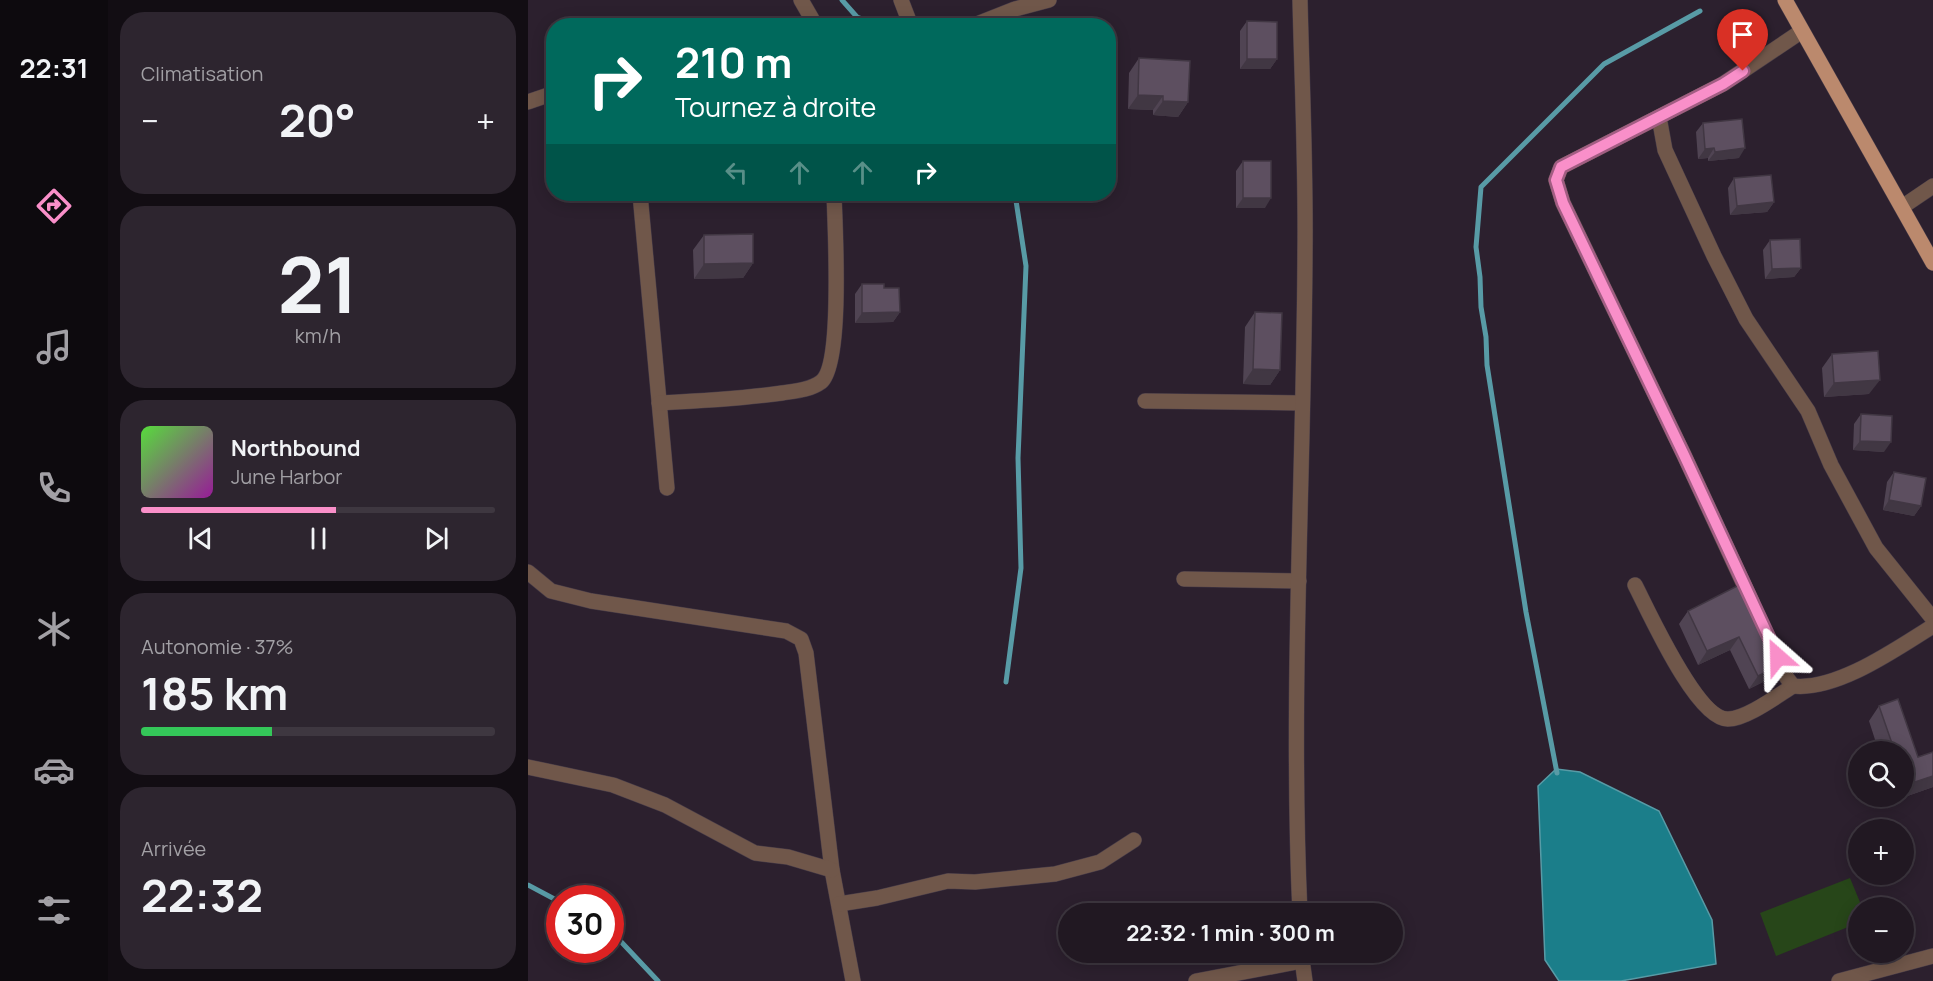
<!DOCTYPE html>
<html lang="fr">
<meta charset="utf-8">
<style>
body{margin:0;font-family:Manrope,sans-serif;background:#2d252f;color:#f1f3f6;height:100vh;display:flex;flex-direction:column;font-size:22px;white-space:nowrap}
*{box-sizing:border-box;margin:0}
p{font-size:20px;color:#a2a0a5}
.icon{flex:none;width:33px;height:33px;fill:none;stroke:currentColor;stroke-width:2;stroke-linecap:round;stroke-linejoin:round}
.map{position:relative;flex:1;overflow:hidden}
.side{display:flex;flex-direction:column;gap:12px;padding:12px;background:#120d13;width:420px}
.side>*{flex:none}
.hud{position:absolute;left:18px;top:18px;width:570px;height:183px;border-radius:24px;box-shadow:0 3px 15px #0003,0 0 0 2px #3e3740;background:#00695c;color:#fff;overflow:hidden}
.buttons{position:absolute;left:1320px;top:741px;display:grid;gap:12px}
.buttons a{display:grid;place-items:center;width:66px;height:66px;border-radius:50%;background:#211822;box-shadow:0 3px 15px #0003,0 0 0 2px #3e3740;font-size:30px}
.speed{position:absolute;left:18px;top:885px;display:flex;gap:12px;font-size:30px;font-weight:700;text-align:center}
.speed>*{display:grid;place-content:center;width:78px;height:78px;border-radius:50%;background:#211822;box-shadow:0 3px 15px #0003,0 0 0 2px #3e3740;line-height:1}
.speed .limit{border:9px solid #d22;background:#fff;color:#111}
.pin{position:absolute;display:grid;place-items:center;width:51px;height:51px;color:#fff;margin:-62px -26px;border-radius:50% 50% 50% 0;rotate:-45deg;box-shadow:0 0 6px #0007}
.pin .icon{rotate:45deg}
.me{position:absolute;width:66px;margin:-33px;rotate:335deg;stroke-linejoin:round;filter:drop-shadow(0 0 4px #0008)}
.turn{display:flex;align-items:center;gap:21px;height:126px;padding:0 30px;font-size:27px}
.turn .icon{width:78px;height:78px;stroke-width:2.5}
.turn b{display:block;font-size:42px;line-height:51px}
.lanes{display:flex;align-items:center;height:57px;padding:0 30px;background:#0003;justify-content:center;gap:30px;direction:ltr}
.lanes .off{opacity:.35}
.big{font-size:45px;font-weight:700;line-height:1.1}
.side .tile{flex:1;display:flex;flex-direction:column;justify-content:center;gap:9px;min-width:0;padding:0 21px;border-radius:24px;background:#2d252f}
.side .dial{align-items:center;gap:0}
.dial b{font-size:78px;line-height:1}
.song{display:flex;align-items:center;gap:18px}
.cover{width:72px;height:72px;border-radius:9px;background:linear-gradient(135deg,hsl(110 70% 55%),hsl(300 70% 35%))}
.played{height:6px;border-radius:3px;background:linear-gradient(90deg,#f98fc9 55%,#3e3740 55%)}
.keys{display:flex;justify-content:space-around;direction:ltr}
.heat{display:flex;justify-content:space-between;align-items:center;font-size:33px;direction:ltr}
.charge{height:9px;border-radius:4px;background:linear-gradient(90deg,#34c759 37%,#3e3740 0)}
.trip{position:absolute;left:530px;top:903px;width:345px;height:60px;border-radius:30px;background:#211822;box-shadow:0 3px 15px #0003,0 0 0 2px #3e3740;font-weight:700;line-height:60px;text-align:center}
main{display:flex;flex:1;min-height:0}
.tabs{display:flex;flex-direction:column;width:108px;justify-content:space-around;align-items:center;background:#0d0a0e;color:#a2a0a5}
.tabs .icon{width:42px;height:42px}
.tabs .on{color:#f98fc9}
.tabs b{font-size:27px;color:#f1f3f6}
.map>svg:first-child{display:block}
.green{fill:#274619}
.water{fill:#1b7e8a;stroke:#589ba6;stroke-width:1.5}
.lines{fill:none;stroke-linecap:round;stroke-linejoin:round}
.stream{stroke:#589ba6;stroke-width:5}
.minor-casing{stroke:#463b48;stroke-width:16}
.major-casing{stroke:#463b48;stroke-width:16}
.minor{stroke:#70574a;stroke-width:15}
.major{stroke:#bb896d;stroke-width:15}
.wall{fill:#504453}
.shaded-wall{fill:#413743}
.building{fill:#5d4f60;stroke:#413743;stroke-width:1.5}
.route-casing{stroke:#a25d83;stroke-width:15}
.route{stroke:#f98fc9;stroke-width:10}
</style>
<main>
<nav class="tabs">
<b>22:31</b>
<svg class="icon on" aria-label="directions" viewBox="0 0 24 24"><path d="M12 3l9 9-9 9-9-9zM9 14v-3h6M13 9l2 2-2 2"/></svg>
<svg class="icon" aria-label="music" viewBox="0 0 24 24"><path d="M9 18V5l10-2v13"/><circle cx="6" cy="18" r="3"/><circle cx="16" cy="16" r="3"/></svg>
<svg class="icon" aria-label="phone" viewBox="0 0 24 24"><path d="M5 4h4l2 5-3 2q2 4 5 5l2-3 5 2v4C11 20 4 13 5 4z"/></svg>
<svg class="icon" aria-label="climate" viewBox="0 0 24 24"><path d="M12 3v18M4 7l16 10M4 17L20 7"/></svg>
<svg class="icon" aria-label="car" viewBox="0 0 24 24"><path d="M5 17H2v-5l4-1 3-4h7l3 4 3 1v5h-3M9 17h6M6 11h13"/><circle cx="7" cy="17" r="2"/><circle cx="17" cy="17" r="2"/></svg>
<svg class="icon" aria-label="filters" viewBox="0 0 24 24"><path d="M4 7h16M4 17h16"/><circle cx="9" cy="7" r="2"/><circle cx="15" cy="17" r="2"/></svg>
</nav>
<section class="side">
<div class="tile"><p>Climatisation</p>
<div class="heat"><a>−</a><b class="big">20°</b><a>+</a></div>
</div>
<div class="tile dial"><b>21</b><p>km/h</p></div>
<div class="tile">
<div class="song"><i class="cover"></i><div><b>Northbound</b><p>June Harbor</p></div></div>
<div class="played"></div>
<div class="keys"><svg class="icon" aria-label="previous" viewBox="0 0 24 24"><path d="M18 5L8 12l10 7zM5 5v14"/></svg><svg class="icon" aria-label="pause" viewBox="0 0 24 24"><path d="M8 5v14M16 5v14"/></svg><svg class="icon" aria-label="next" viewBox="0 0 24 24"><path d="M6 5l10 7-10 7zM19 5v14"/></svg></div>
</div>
<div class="tile"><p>Autonomie · 37%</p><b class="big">185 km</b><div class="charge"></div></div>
<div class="tile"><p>Arrivée</p><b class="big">22:32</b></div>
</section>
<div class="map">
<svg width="1405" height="981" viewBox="0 0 1405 981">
<rect width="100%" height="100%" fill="#2c202e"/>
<path class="green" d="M1322 878 1334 907 1330 908V923L1248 956 1232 913Z"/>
<path class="water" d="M1028 769 1052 772 1131 811 1184 920 1188 964 1093 981H1031L1017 960 1010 786Z"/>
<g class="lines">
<g class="stream">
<path d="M314 0 329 17 352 26"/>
<path d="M478 682 493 568 490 458 498 266 487 194"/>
<path d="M1029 773 998 612 959 365 958 337 953 307 952 277 948 247 953 187 1076 64 1172 11"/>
<path d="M0 885 32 902"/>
<path d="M82 930 130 981"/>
</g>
<g class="minor-casing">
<g id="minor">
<path d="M273 0 288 26"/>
<path d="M373 0 383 26"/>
<path d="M444 26 487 9 521 0"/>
<path d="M0 102 26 93"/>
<path d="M1131 117 1137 150 1186 256 1218 319 1280 411 1303 465 1348 548 1405 619"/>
<path d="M112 194 139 488"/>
<path d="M1374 207 1405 186"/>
<path d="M617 401 774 403"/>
<path d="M131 403C172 401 213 399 254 393 267 391 282 390 293 382 315 365 307 225 306 194"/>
<path d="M0 572 23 591 63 601 258 631 273 639 278 653 304 870 325 981"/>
<path d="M656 579 771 581"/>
<path d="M1107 585C1121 612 1169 720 1200 719 1218 719 1249 696 1265 686"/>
<path d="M1224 602 1156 455 1035 203 1028 180 1033 167 1195 84 1274 31"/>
<path d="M1245 648 1259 678 1265 686C1309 691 1368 649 1405 626"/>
<path d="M0 767 85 785 137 805 227 853 260 857 304 870"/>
<path d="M311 904 349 898 420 881 447 882 527 874 572 862 606 840"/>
<path d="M772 914C762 693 776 473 777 252 778 168 774 84 772 0"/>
<path d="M773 952 777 981"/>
<path d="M668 981 774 961"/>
<path d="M1311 981 1405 956"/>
</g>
</g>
<g class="major-casing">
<path id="major" d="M1257 0 1405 263"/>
</g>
<use href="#minor" class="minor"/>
<use href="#major" class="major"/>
</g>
<g class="wall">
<path d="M719 21 749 59 742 69H712V31Z"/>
<path d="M611 58 660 102 650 117 625 115V110L600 109 601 73Z"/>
<path d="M1175 123 1211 158 1180 161V158L1170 159 1168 132Z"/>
<path d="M715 161 737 208H708V171Z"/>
<path d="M1206 178 1246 202 1239 212 1202 215 1200 188Z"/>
<path d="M176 235 225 263 215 278 166 279 165 250Z"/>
<path d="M1242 240 1273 268 1266 277 1237 279 1235 250Z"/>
<path d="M334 284 372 312 365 322 327 323V294Z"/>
<path d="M727 312 752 370 742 385 715 384 717 327Z"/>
<path d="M1304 354 1341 394 1296 397 1294 368Z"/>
<path d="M1333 414 1356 452 1325 450 1326 424Z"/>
<path d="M1366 472 1393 506 1386 516 1355 510 1359 482Z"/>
<path d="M1217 582 1256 663 1247 676 1221 689 1202 650 1170 665 1151 624 1160 611Z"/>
<path d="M1351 706 1390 757 1405 752V787L1368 800 1367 796H1376V752H1351L1341 721Z"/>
</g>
<g class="shaded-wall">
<path d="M719 59H749L742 69H712Z"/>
<path d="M610 95 635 96 625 110 600 109Z"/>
<path d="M635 101 660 102 650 117 625 115Z"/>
<path d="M1186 148 1180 158 1170 159 1177 149Z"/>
<path d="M1217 148 1211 158 1180 161 1187 152Z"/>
<path d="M715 198H743L737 208H708Z"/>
<path d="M1246 202 1239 212 1202 215 1209 206Z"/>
<path d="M225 263 215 278 166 279 176 264Z"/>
<path d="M1273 268 1266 277 1237 279 1244 269Z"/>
<path d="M372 312 365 322 327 323 334 313Z"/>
<path d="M725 369 752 370 742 385 715 384Z"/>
<path d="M1352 380 1341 394 1296 397 1306 383Z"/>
<path d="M1332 441 1363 442 1356 452 1325 450Z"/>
<path d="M1361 500 1393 506 1386 516 1355 510Z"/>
<path d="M1211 637 1202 650 1170 665 1179 651Z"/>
<path d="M1256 663 1247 676 1221 689 1230 676Z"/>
<path d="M1405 776V787L1368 800 1370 796H1376V789L1378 785Z"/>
</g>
<g class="building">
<path d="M719 21 749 22V59H719Z"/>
<path d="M611 58 662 61 660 102 635 101V96L610 95Z"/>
<path d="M1214 119 1217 148 1187 152 1186 148 1177 149 1175 123Z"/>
<rect x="715" y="161" width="28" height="37"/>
<path d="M1243 175 1246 202 1209 206 1206 178Z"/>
<path d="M225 234V263L176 264V235Z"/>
<path d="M1272 239 1273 268 1244 269 1242 240Z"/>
<path d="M334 284H356V288H371L372 312 334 313Z"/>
<path d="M727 312 754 313 752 370 725 369Z"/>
<path d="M1350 351 1352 380 1306 383 1304 354Z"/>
<path d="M1333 414 1364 416 1363 442 1332 441Z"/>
<path d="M1366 472 1398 478 1393 506 1361 500Z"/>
<path d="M1217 582 1256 663 1230 676 1211 637 1179 651 1160 611Z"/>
<path d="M1370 699 1390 757 1405 752V776L1378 785 1376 777V752H1367L1351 706Z"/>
</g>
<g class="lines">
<g class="route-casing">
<path id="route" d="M1215 71 1195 84 1033 167 1028 180 1035 203 1156 455 1250 657"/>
</g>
<use href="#route" class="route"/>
</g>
</svg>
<div class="buttons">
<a><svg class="icon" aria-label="search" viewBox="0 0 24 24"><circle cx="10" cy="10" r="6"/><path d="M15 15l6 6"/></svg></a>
<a>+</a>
<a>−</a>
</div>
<div class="speed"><div class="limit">30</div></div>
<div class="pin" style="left:1215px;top:71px;background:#d93025"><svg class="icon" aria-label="arrive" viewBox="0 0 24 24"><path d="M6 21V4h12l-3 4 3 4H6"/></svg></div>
<svg class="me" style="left:1250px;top:657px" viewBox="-20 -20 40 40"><path d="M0-17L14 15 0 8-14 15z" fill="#f98fc9" stroke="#fff" stroke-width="4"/></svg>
<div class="trip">22:32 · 1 min · 300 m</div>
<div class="hud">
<div class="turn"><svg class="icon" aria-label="right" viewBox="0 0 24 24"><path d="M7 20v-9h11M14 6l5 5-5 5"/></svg><div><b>210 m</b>Tournez à droite</div></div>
<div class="lanes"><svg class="icon off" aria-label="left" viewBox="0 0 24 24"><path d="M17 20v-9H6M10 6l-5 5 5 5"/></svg><svg class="icon off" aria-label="ahead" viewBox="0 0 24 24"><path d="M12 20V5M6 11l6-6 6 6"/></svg><svg class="icon off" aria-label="ahead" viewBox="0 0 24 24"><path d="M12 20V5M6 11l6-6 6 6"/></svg><svg class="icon" aria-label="right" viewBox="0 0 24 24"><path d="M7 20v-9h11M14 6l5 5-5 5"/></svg></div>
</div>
</div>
</main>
